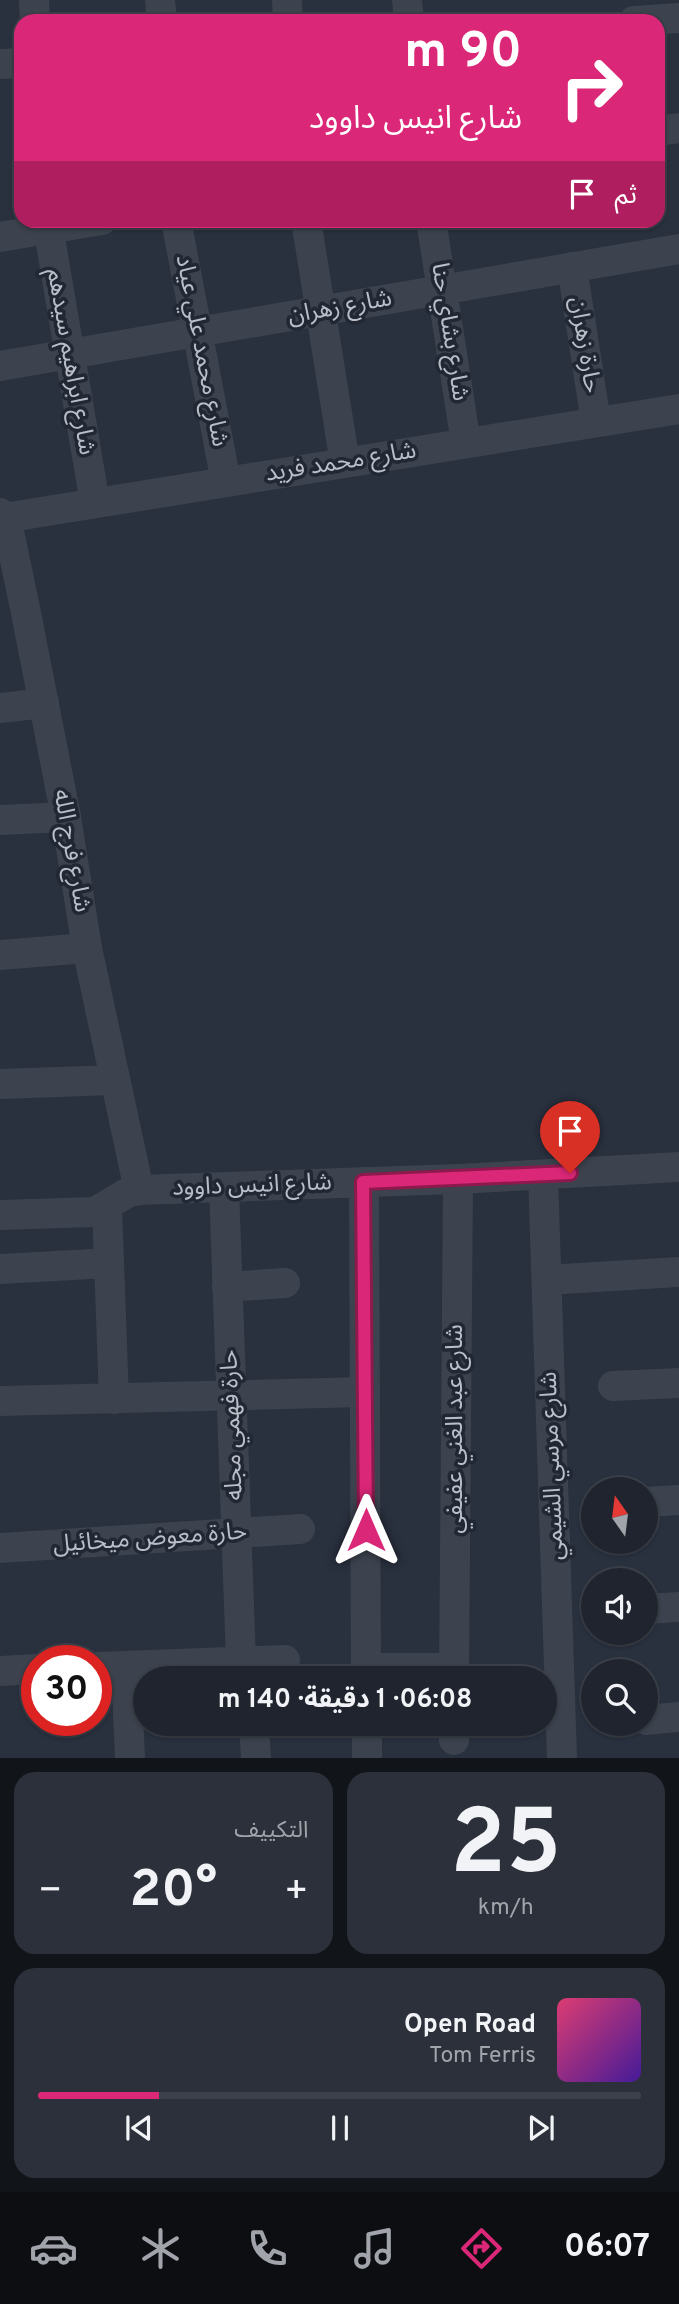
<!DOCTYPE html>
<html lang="ar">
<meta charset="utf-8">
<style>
body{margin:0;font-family:Overpass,"Noto Sans Arabic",sans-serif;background:#2c303a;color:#f1f3f6;direction:rtl;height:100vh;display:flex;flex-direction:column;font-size:26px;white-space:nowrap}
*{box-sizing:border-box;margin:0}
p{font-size:23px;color:#a1a4aa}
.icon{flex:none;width:38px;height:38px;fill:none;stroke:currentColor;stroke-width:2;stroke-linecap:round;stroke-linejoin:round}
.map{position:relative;height:1758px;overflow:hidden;direction:ltr}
.panel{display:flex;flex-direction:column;gap:14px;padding:14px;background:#111419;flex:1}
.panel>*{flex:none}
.banner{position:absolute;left:14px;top:14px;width:651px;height:214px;border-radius:21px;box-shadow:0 2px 5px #0004,0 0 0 2px #3c414a;direction:rtl;background:#db2777;color:#fff;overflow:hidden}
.needle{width:46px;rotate:346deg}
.controls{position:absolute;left:581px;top:1477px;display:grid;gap:14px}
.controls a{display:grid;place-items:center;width:77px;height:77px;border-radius:50%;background:#1f242e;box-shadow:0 2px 5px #0004,0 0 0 2px #3c414a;font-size:35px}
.speed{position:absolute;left:21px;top:1645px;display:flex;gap:14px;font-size:35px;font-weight:700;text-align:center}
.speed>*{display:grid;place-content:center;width:91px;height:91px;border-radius:50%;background:#1f242e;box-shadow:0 2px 5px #0004,0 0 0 2px #3c414a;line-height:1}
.speed .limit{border:10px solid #d22;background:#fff;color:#111}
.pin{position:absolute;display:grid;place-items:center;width:60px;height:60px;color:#fff;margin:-72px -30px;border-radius:50% 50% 50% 0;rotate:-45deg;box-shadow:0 0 7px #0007}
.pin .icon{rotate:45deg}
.me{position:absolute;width:77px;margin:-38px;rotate:0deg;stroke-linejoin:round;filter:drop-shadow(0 0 5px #0008)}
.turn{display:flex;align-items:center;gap:24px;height:147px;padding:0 28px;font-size:32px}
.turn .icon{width:91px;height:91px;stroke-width:2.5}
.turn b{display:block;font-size:49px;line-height:60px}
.then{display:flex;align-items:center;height:66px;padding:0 28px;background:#0003;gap:14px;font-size:26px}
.big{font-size:52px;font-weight:700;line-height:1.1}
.panel .widget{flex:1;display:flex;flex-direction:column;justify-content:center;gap:10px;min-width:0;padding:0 24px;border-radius:21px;background:#2c303a}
.panel .dial{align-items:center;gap:0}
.dial b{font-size:91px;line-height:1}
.song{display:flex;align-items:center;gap:21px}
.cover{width:84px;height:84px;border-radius:10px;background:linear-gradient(135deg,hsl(340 70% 55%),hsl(260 70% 35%))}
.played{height:7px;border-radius:4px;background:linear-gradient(90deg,#db2777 20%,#3c414a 20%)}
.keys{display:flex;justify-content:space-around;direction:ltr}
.heat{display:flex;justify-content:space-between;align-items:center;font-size:38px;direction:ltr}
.panel .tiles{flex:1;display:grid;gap:14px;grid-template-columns:1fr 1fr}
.widget:last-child{grid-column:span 2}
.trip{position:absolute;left:133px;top:1666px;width:424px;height:70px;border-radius:35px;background:#1f242e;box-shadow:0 2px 5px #0004,0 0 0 2px #3c414a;font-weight:700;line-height:70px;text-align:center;direction:rtl}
.menu{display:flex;height:112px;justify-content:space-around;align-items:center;background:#0c0e12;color:#a1a4aa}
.menu .icon{width:49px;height:49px}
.menu .on{color:#db2777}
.menu b{font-size:32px;color:#f1f3f6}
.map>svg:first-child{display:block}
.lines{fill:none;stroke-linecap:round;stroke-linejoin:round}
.street{stroke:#3c434e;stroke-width:30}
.route-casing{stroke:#8e194d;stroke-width:18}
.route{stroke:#db2777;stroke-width:12}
.labels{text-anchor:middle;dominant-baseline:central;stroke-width:7;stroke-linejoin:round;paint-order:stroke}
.street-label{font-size:24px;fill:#b9bec8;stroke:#212733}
</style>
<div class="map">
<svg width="679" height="1758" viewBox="0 0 679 1758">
<rect width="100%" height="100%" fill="#29303e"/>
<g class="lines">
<g class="street">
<path d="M34 0 35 21"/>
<path d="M160 0 162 21"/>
<path d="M287 0 288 21"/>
<path d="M407 0 409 21"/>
<path d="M634 21 679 18"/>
<path d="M0 64 21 63"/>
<path d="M658 131 679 128"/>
<path d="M47 220 95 503"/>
<path d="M176 220 226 482"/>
<path d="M306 220 345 463"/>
<path d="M431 220 466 443"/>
<path d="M0 237 102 220"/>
<path d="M572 267 596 422"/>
<path d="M0 366 679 249"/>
<path d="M0 513 10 536 25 608 66 817 87 948 139 1190"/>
<path d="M4 518 679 409"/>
<path d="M0 708 44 703"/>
<path d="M0 820 66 817"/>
<path d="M0 955 87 948"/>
<path d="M0 1084 114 1080"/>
<path d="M543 1175 562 1758"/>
<path d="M364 1182 366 1678"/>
<path d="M224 1188 241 1661"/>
<path d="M107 1207 114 1399"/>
<path d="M0 1215 95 1212 127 1193 139 1190 458 1179 679 1167"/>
<path d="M0 1269 109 1263"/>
<path d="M547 1280 679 1272"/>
<path d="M227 1287 285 1283"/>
<path d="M613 1386 679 1383"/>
<path d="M0 1401 365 1392"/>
<path d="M646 1502 679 1500"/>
<path d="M0 1548 300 1529"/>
<path d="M646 1609 679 1607"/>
<path d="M126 1666 130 1758"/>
<path d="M96 1667 285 1660"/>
<path d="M366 1668H454"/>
<path d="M0 1671 37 1669"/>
<path d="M454 1678 458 1179"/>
<path d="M646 1720 679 1717"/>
<path d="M254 1724 256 1758"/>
<path d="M367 1724V1758"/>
<path d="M454 1740V1724"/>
</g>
</g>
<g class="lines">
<g class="route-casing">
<path id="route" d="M366 1530 363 1182 570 1173"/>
</g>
<use href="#route" class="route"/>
</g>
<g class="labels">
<g class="street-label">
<text transform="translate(340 308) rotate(-10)">شارع زهران</text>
<text transform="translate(449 332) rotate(81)">شارع بشاي حنا</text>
<text transform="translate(584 345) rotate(81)">حارة زهران</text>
<text transform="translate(201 351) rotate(79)">شارع محمد علي عياد</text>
<text transform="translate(70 362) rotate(80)">شارع ابراهيم سيدهم</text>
<text transform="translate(341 463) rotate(-9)">شارع محمد فريد</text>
<text transform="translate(71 851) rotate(80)">شارع فرج الله</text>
<text transform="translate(252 1186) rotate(-2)">شارع انيس داوود</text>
<text transform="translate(233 1425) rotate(-92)">حارة فهمي مجله</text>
<text transform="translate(456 1429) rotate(-90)">شارع عبد الغني عفيفي</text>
<text transform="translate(553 1466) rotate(-92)">شارع مرسي الشيمي</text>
<text transform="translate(150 1539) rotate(-4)">حارة معوض ميخائيل</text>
</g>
</g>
</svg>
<div class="controls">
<a><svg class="needle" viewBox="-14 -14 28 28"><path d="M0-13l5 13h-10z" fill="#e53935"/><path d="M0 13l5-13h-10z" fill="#a1a4aa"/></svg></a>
<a><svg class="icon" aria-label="sound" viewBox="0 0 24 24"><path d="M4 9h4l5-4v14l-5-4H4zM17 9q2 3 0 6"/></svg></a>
<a><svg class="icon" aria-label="search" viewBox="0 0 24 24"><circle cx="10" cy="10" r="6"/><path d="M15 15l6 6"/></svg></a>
</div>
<div class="speed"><div class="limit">30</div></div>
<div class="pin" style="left:570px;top:1173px;background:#d93025"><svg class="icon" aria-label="arrive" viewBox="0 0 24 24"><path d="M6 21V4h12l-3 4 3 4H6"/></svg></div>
<svg class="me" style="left:366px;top:1530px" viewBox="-20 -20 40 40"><path d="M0-17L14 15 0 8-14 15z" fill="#db2777" stroke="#fff" stroke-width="4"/></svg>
<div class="trip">06:08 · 1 دقيقة · 140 m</div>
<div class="banner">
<div class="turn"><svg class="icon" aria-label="right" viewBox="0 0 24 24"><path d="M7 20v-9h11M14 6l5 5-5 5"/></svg><div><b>90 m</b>شارع انيس داوود</div></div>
<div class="then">ثم<svg class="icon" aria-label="arrive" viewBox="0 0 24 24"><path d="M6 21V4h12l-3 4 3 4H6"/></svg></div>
</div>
</div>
<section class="panel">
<div class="tiles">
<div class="widget dial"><b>25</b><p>km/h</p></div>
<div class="widget"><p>التكييف</p>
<div class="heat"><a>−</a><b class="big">20°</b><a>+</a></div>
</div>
<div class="widget">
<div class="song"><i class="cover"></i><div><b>Open Road</b><p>Tom Ferris</p></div></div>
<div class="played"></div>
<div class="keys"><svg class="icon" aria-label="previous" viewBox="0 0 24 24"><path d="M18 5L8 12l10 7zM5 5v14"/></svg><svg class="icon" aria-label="pause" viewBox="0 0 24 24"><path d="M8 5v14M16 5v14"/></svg><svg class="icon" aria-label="next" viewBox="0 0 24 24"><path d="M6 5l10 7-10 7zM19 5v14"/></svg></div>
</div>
</div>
</section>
<nav class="menu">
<b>06:07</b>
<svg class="icon on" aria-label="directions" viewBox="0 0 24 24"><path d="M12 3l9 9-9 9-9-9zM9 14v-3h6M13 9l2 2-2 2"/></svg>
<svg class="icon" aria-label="music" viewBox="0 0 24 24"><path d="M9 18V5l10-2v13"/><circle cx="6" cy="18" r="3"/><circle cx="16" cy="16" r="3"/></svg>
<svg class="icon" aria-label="phone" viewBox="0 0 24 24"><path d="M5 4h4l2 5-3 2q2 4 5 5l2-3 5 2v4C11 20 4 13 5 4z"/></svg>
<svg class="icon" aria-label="climate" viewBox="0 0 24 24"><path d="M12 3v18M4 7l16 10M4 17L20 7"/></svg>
<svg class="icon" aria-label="car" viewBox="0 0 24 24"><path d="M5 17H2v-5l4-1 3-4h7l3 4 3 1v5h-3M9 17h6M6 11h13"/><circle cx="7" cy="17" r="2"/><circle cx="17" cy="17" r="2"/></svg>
</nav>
